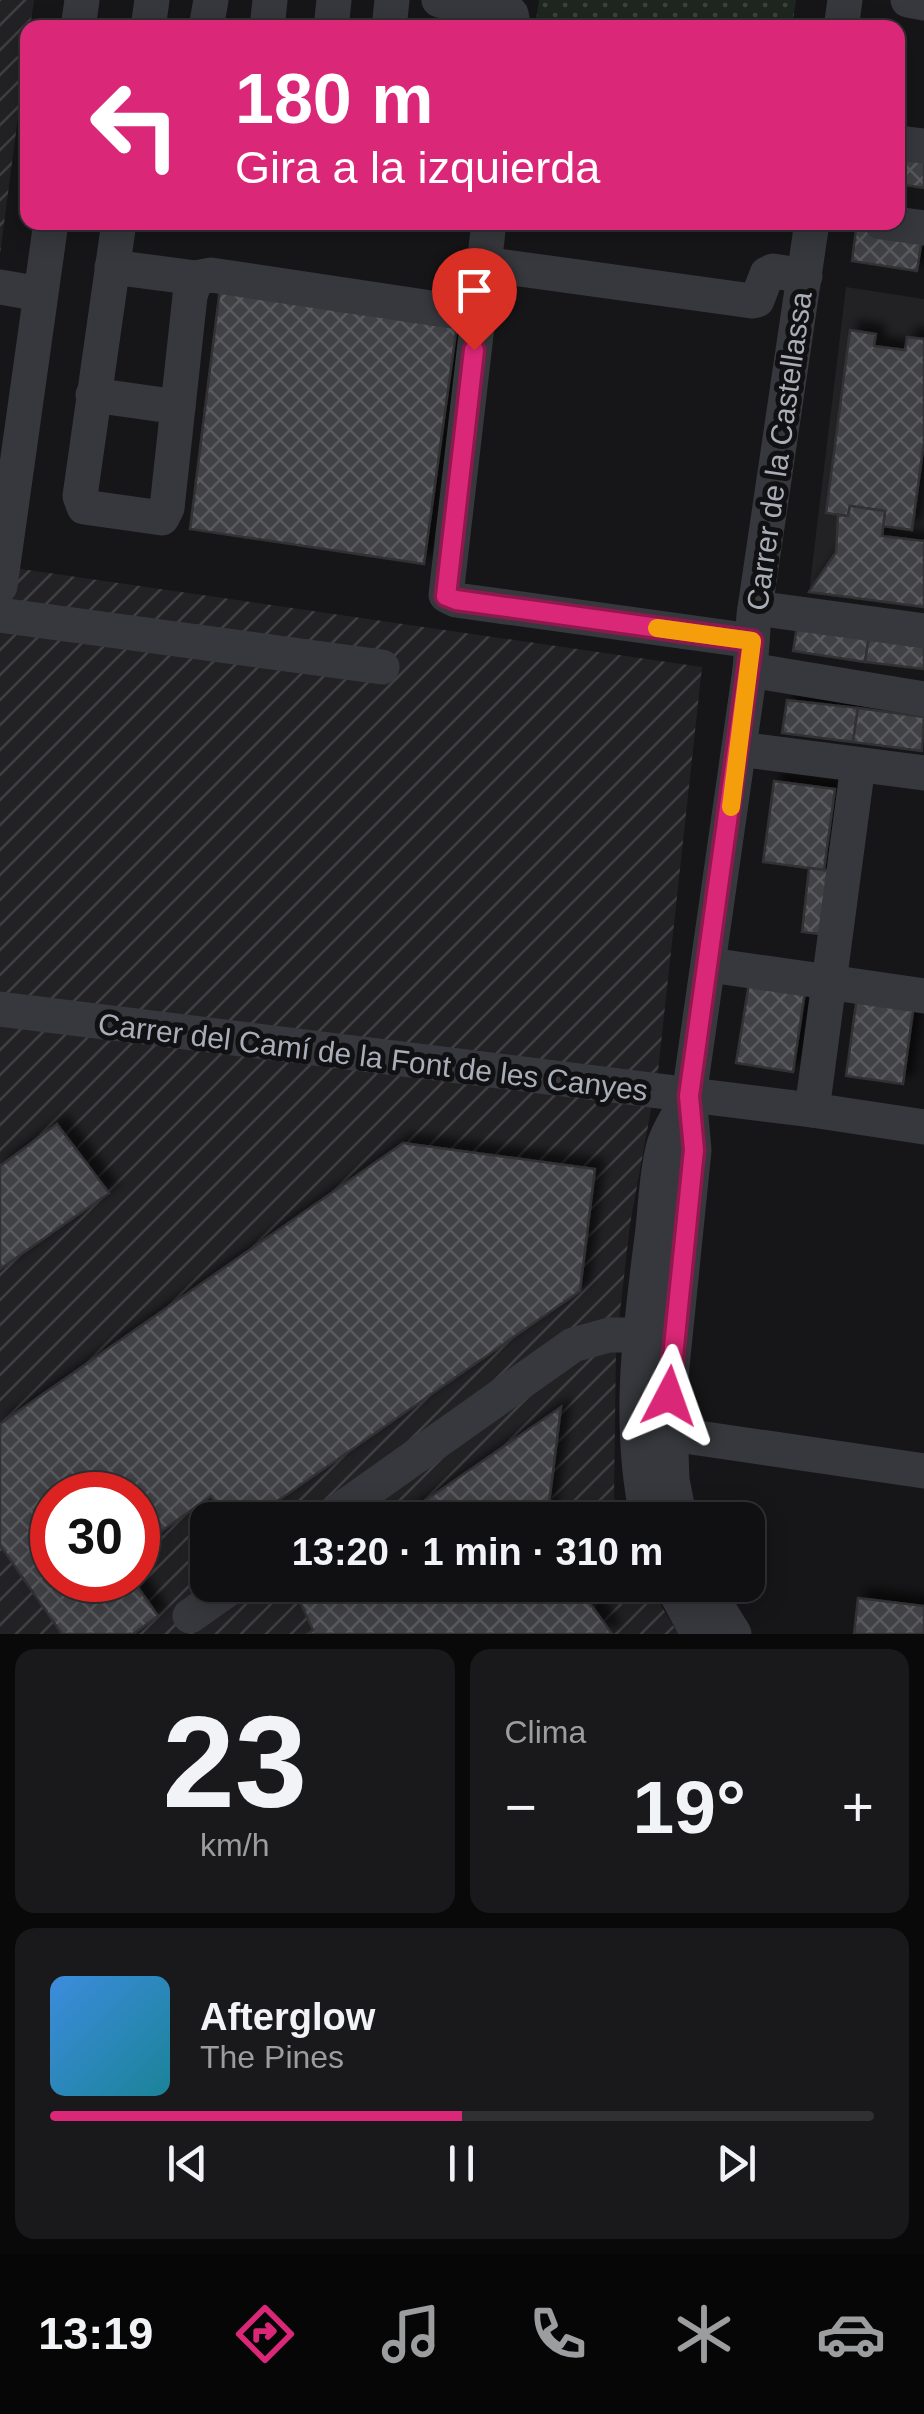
<!DOCTYPE html>
<html lang="es">
<meta charset="utf-8">
<style>
body{margin:0;font-family:Arial,sans-serif;background:#19191b;color:#f1f3f6;height:100vh;display:flex;flex-direction:column;font-size:38px;white-space:nowrap}
*{box-sizing:border-box;margin:0}
p{font-size:32px;color:#9c9d9f}
.icon{flex:none;width:55px;height:55px;fill:none;stroke:currentColor;stroke-width:2;stroke-linecap:round;stroke-linejoin:round}
.map{position:relative;height:1634px;overflow:hidden}
.sheet{display:flex;flex-direction:column;gap:15px;padding:15px;background:#09090a;flex:1}
.sheet>*{flex:none}
.hud{position:absolute;left:20px;top:20px;width:885px;height:210px;border-radius:20px;box-shadow:0 5px 25px #0003,0 0 0 2px #303032;background:#db2777;color:#fff;overflow:hidden}
.speed{position:absolute;left:30px;top:1472px;display:flex;gap:20px;font-size:50px;font-weight:700;text-align:center}
.speed>*{display:grid;place-content:center;width:130px;height:130px;border-radius:50%;background:#101012;box-shadow:0 5px 25px #0003,0 0 0 2px #303032;line-height:1}
.speed .limit{border:15px solid #d22;background:#fff;color:#111}
.pin{position:absolute;display:grid;place-items:center;width:85px;height:85px;color:#fff;margin:-102px -42px;border-radius:50% 50% 50% 0;rotate:-45deg;box-shadow:0 0 10px #0007}
.pin .icon{rotate:45deg}
.me{position:absolute;width:110px;margin:-55px;rotate:4deg;stroke-linejoin:round;filter:drop-shadow(0 0 8px #0008)}
.turn{display:flex;align-items:center;gap:35px;height:210px;padding:0 50px;font-size:45px}
.turn .icon{width:130px;height:130px;stroke-width:2.5}
.turn b{display:block;font-size:70px;line-height:85px}
.big{font-size:75px;font-weight:700;line-height:1.1}
.sheet .card{flex:1;display:flex;flex-direction:column;justify-content:center;gap:15px;min-width:0;padding:0 35px;border-radius:20px;background:#19191b}
.sheet .dial{align-items:center;gap:0}
.dial b{font-size:130px;line-height:1}
.song{display:flex;align-items:center;gap:30px}
.cover{width:120px;height:120px;border-radius:15px;background:linear-gradient(135deg,hsl(210 70% 55%),hsl(190 70% 35%))}
.played{height:10px;border-radius:5px;background:linear-gradient(90deg,#db2777 50%,#303032 50%)}
.keys{display:flex;justify-content:space-around;direction:ltr}
.heat{display:flex;justify-content:space-between;align-items:center;font-size:55px;direction:ltr}
.sheet .tiles{flex:1;display:grid;gap:15px;grid-template-columns:1fr 1fr}
.card:last-child{grid-column:span 2}
.trip{position:absolute;left:190px;top:1502px;width:575px;height:100px;border-radius:20px;background:#101012;box-shadow:0 5px 25px #0003,0 0 0 2px #303032;font-weight:700;line-height:100px;text-align:center}
.dock{display:flex;height:160px;justify-content:space-around;align-items:center;background:#060607;color:#9c9d9f}
.dock .icon{width:70px;height:70px}
.dock .selected{color:#db2777}
.dock b{font-size:45px;color:#f1f3f6}
.map>svg:first-child{display:block}
.built{fill:#222225}
.industrial{fill:url(#industrial-furrows);fill-rule:evenodd}
.grass{fill:url(#grass-dots)}
.building{fill:url(#building-cross-hatch);stroke:#303034;stroke-width:2.5;filter:url(#shadow)}
.lines{fill:none;stroke-linecap:round;stroke-linejoin:round}
.minor{stroke:#37383d;stroke-width:35}
.route-casing{stroke:#8e194d;stroke-width:25}
.route{stroke:#db2777;stroke-width:18}
.slow{stroke:#f59e0b;stroke-width:18}
.labels{text-anchor:middle;dominant-baseline:central;stroke-width:10;stroke-linejoin:round;paint-order:stroke}
.street-label{font-size:30px;fill:#a8adb8;stroke:#111113}
</style>
<div class="map">
<svg width="924" height="1634" viewBox="0 0 924 1634">
<defs>
<pattern id="industrial-furrows" width="10" height="10" patternUnits="userSpaceOnUse" patternTransform="scale(2.5)"><rect width="10" height="10" fill="#222225"/><path d="M-1 1l2-2M0 10L10 0M9 11l2-2" fill="none" stroke="#3f3f43"/></pattern>
<pattern id="grass-dots" width="8" height="8" patternUnits="userSpaceOnUse" patternTransform="scale(2.5)"><rect width="8" height="8" fill="#1e261f"/><path d="M2 2h.1M6 6h.1" fill="none" stroke="#3c433d" stroke-width="1.8" stroke-linecap="round"/></pattern>
<pattern id="building-cross-hatch" width="8" height="8" patternUnits="userSpaceOnUse" patternTransform="scale(2.5)"><rect width="8" height="8" fill="#404145"/><path d="M0 0l8 8M0 8l8-8" fill="none" stroke="#595a5e"/></pattern>
<filter id="shadow"><feDropShadow dx="9" dy="-9" stdDeviation="5" flood-color="#0009"/></filter>
</defs>
<rect width="100%" height="100%" fill="#161618"/>
<path class="built" d="M846 287 924 299V607L809 592Z"/>
<g class="industrial">
<path d="M0 0H34L30 27 28 28 27 49 0 254Z"/>
<path d="M0 566 702 667 658 1071 630 1224 616 1347 614 1497 623 1520H208V1585H649L678 1634H0ZM52 1495H138V1580H52Z"/>
</g>
<path class="grass" d="M539 0H796L792 27H535Z"/>
<g class="building">
<path d="M898 151 924 154V188L898 184Z"/>
<path d="M856 229 922 239 917 271 852 261Z"/>
<path d="M220 288 457 325 424 564 190 529Z"/>
<path d="M850 330 876 334 874 346 905 350 907 337 924 339V442L912 530 883 526 885 511 850 506 848 516 826 513Z"/>
<path d="M850 506 885 511 882 536 924 541V607L809 592 836 552 838 515 848 516Z"/>
<path d="M798 620 870 631 865 662 793 651Z"/>
<path d="M870 631 924 637V669L865 662Z"/>
<path d="M787 700 858 708 853 742 782 733Z"/>
<path d="M858 708 924 717 922 751 853 742Z"/>
<path d="M774 781 835 789 824 870 763 862Z"/>
<path d="M809 868 838 872 829 935 802 932Z"/>
<path d="M749 983 805 992 793 1072 736 1063Z"/>
<path d="M857 996 914 1004 903 1084 846 1076Z"/>
<path d="M57 1124 109 1193 0 1269V1166Z"/>
<path d="M403 1143 595 1169 580 1291 250 1520H228L211 1496 138 1548V1495H52V1580H133L158 1616 133 1634H62L0 1545V1424Z"/>
<path d="M561 1407 547 1520H397Z"/>
<path d="M304 1585H577L612 1634H307L313 1630 295 1591Z"/>
<path d="M858 1598 924 1606V1634H854Z"/>
</g>
<g class="lines">
<g class="minor">
<path d="M439 0 511 14 514 28"/>
<path d="M908 0 924 3"/>
<path d="M78 28 82 0"/>
<path d="M148 28 152 0"/>
<path d="M206 28 211 0"/>
<path d="M267 28 270 0"/>
<path d="M331 28 334 0"/>
<path d="M389 28 392 0"/>
<path d="M841 28 845 0"/>
<path d="M898 143 924 146"/>
<path d="M119 222 80 496 84 507 162 518 167 508 190 296 196 278 211 275 478 315"/>
<path d="M489 222 446 595 456 600 752 641"/>
<path d="M881 222 924 228"/>
<path d="M484 264 752 301 757 300 767 274 773 271 805 276"/>
<path d="M112 267 196 278"/>
<path d="M0 287 40 294"/>
<path d="M93 395 178 407"/>
<path d="M0 586 51 222"/>
<path d="M755 608 924 631"/>
<path d="M0 615 382 667"/>
<path d="M750 670 924 699"/>
<path d="M739 749 924 773"/>
<path d="M710 965 924 996"/>
<path d="M0 1009 812 1110 924 1127"/>
<path d="M812 1110 858 765"/>
<path d="M671 1434 924 1471"/>
<path d="M326 1520 573 1345 609 1335H639"/>
<path d="M648 1520C627 1425 640 1332 652 1237 656 1207 656 1174 664 1145 669 1129 681 1112 689 1097"/>
<path d="M680 1520 672 1480 669 1396 694 1150 689 1096 750 670 754 615 812 222"/>
<path d="M672 1585 698 1634"/>
<path d="M704 1585 734 1634"/>
<path d="M190 1616 234 1585"/>
</g>
</g>
<g class="lines">
<g class="route-casing">
<path id="route" d="M474 350 446 596 456 600 752 641 689 1096 694 1150 669 1396"/>
</g>
<use href="#route" class="route"/>
<path class="slow" d="M657 628 752 641 731 807"/>
</g>
<g class="labels">
<g class="street-label">
<text transform="translate(779 451) rotate(-82)">Carrer de la Castellassa</text>
<text transform="translate(373 1057) rotate(7)">Carrer del Camí de la Font de les Canyes</text>
</g>
</g>
</svg>
<div class="speed"><div class="limit">30</div></div>
<div class="pin" style="left:474px;top:350px;background:#d93025"><svg class="icon" aria-label="arrive" viewBox="0 0 24 24"><path d="M6 21V4h12l-3 4 3 4H6"/></svg></div>
<svg class="me" style="left:669px;top:1396px" viewBox="-20 -20 40 40"><path d="M0-17L14 15 0 8-14 15z" fill="#db2777" stroke="#fff" stroke-width="4"/></svg>
<div class="trip">13:20 · 1 min · 310 m</div>
<div class="hud">
<div class="turn"><svg class="icon" aria-label="left" viewBox="0 0 24 24"><path d="M17 20v-9H6M10 6l-5 5 5 5"/></svg><div><b>180 m</b>Gira a la izquierda</div></div>
</div>
</div>
<section class="sheet">
<div class="tiles">
<div class="card dial"><b>23</b><p>km/h</p></div>
<div class="card"><p>Clima</p>
<div class="heat"><a>−</a><b class="big">19°</b><a>+</a></div>
</div>
<div class="card">
<div class="song"><i class="cover"></i><div><b>Afterglow</b><p>The Pines</p></div></div>
<div class="played"></div>
<div class="keys"><svg class="icon" aria-label="previous" viewBox="0 0 24 24"><path d="M18 5L8 12l10 7zM5 5v14"/></svg><svg class="icon" aria-label="pause" viewBox="0 0 24 24"><path d="M8 5v14M16 5v14"/></svg><svg class="icon" aria-label="next" viewBox="0 0 24 24"><path d="M6 5l10 7-10 7zM19 5v14"/></svg></div>
</div>
</div>
</section>
<nav class="dock">
<b>13:19</b>
<svg class="icon selected" aria-label="directions" viewBox="0 0 24 24"><path d="M12 3l9 9-9 9-9-9zM9 14v-3h6M13 9l2 2-2 2"/></svg>
<svg class="icon" aria-label="music" viewBox="0 0 24 24"><path d="M9 18V5l10-2v13"/><circle cx="6" cy="18" r="3"/><circle cx="16" cy="16" r="3"/></svg>
<svg class="icon" aria-label="phone" viewBox="0 0 24 24"><path d="M5 4h4l2 5-3 2q2 4 5 5l2-3 5 2v4C11 20 4 13 5 4z"/></svg>
<svg class="icon" aria-label="climate" viewBox="0 0 24 24"><path d="M12 3v18M4 7l16 10M4 17L20 7"/></svg>
<svg class="icon" aria-label="car" viewBox="0 0 24 24"><path d="M5 17H2v-5l4-1 3-4h7l3 4 3 1v5h-3M9 17h6M6 11h13"/><circle cx="7" cy="17" r="2"/><circle cx="17" cy="17" r="2"/></svg>
</nav>
